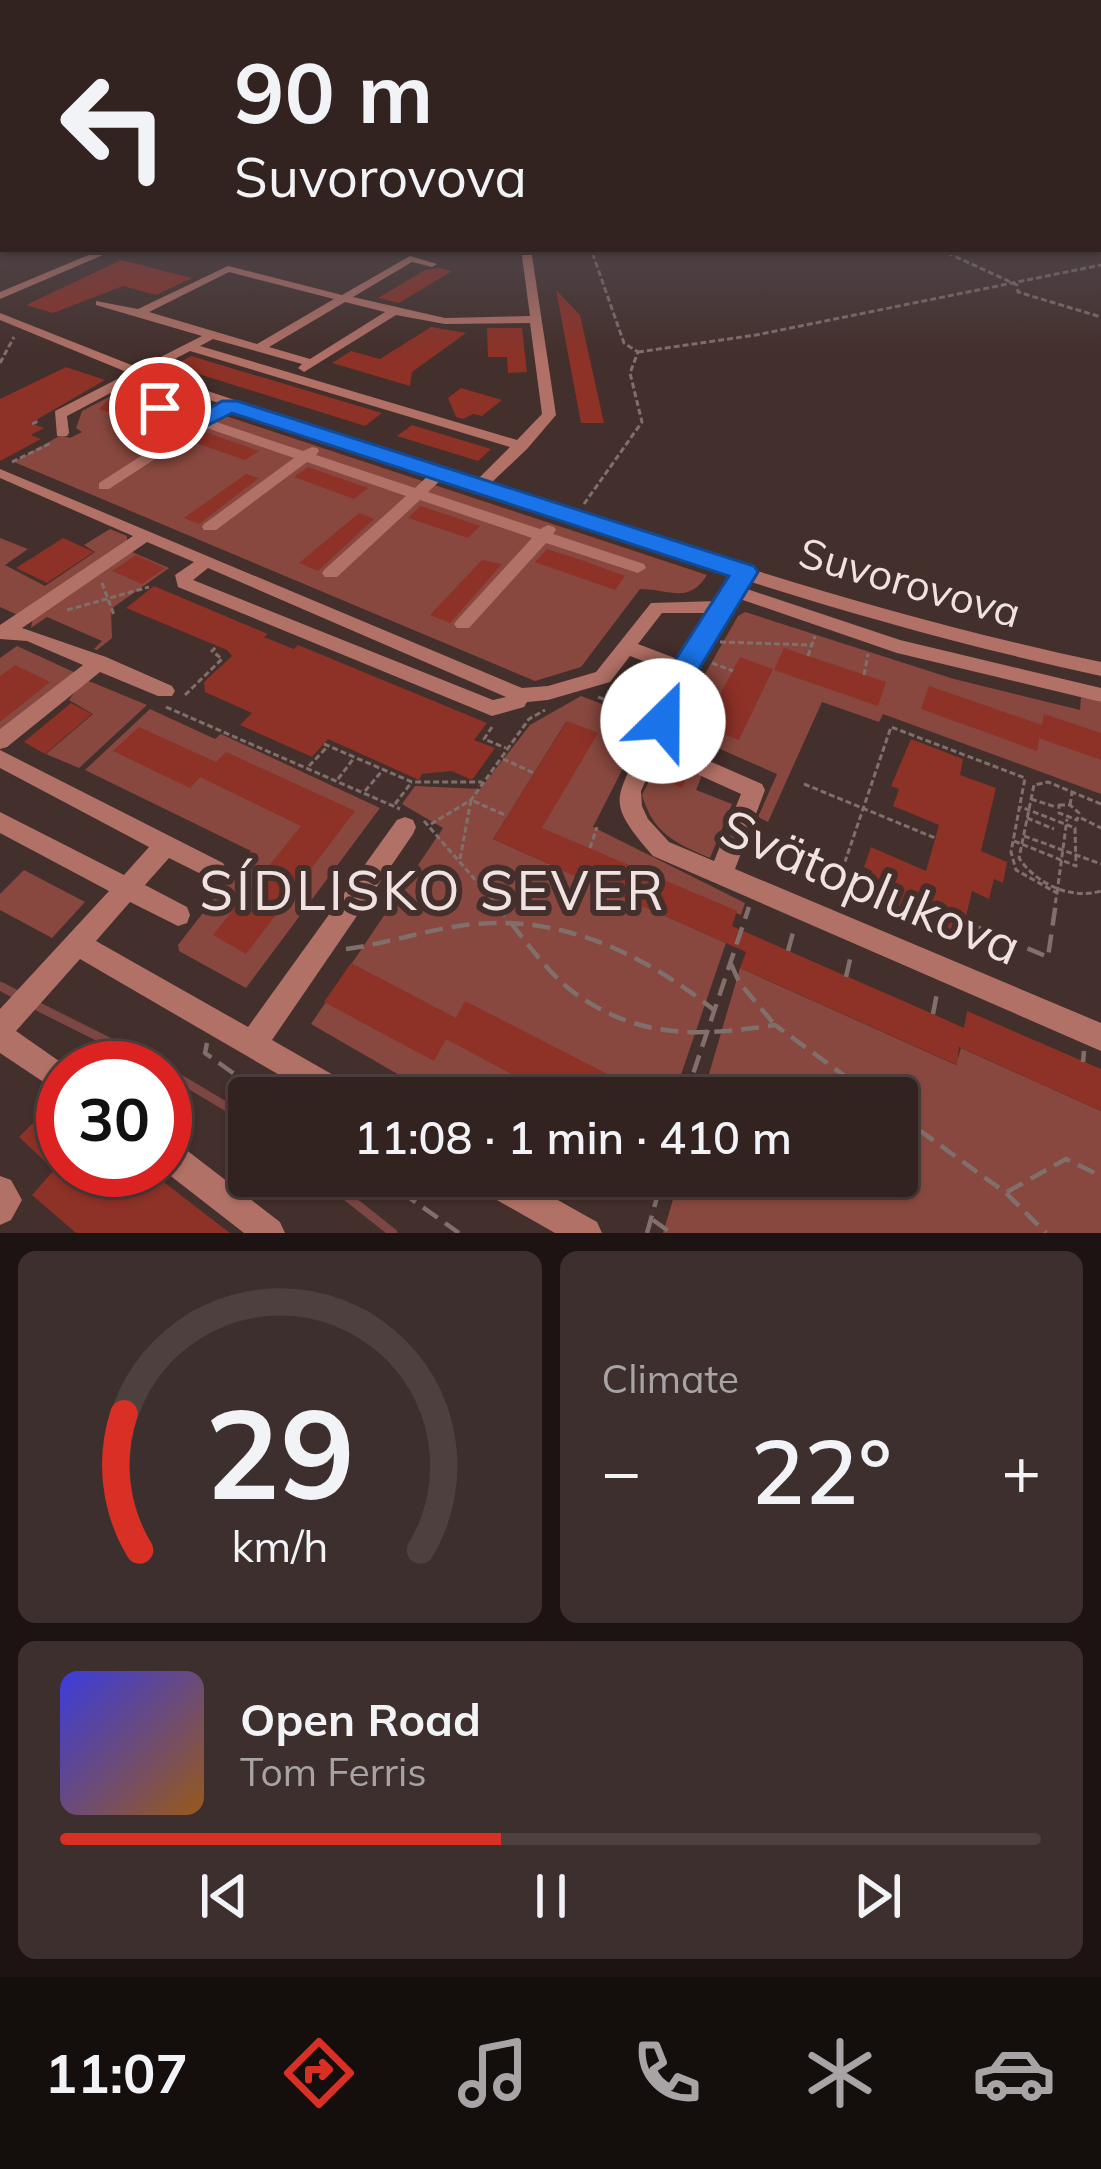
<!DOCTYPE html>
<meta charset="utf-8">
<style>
body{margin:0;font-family:Mulish,sans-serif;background:#3d2f2d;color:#f1f3f6;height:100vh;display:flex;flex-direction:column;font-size:45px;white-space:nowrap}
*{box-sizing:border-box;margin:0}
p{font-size:39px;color:#a8a4a5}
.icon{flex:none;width:66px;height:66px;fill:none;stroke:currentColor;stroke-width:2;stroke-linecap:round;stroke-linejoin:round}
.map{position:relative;height:1233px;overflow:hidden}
.drawer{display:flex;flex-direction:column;gap:18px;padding:18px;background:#1c1312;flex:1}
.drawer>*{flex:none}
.banner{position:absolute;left:0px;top:0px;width:1101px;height:252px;box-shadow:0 3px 9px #0004,0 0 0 3px #4d403e;background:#322320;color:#f1f3f6;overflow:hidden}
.speed{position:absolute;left:36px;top:1041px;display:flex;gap:24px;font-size:60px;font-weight:700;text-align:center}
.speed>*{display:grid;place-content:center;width:156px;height:156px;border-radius:50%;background:#322320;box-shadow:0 3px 9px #0004,0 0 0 3px #4d403e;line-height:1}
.speed .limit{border:18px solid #d22;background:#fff;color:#111}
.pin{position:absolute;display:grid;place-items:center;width:102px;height:102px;color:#fff;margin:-51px;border:6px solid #fff;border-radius:50%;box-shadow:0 3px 12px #0007}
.me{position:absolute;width:132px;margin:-66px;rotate:23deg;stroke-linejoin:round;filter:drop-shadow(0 0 9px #0008)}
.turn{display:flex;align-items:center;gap:42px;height:252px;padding:0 36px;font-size:54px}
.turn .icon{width:156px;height:156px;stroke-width:2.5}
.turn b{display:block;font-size:84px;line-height:102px}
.big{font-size:90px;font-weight:600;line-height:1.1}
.drawer .widget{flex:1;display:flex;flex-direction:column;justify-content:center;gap:18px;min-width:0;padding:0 42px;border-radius:18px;background:#3d2f2d}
.drawer .dial{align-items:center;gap:0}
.dial svg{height:312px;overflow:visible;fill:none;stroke:#4d403e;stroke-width:7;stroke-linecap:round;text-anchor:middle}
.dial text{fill:#f1f3f6;stroke:none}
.song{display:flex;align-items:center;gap:36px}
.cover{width:144px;height:144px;border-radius:18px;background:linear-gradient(135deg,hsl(240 70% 55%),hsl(30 70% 35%))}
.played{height:12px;border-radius:6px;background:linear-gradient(90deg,#d93025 45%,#4d403e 45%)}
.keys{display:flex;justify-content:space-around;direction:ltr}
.heat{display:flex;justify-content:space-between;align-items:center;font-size:66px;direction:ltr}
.drawer .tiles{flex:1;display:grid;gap:18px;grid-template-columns:1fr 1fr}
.widget:last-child{grid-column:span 2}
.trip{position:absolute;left:228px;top:1077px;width:690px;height:120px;border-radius:12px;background:#322320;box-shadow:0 3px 9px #0004,0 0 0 3px #4d403e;font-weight:600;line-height:120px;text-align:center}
.tabs{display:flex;height:192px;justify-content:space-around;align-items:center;background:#140e0d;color:#a8a4a5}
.tabs .icon{width:84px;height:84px}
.tabs .active{color:#d93025}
.tabs b{font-size:54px;color:#f1f3f6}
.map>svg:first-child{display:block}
.green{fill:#88483f}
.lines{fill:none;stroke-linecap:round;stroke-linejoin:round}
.stream{stroke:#7c4644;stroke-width:9}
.building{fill:#8e3126}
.path-far1{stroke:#816f6c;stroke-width:3;stroke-dasharray:6 3;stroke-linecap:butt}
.path{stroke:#816f6c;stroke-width:4.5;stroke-dasharray:18 9;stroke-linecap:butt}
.minor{fill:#b27166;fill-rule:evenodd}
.route{fill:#1a73e8;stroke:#114b97;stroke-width:3}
.labels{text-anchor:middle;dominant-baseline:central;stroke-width:12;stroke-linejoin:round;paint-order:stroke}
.street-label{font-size:42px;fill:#f0e2e0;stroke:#432f2b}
.near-street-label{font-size:51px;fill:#f0e2e0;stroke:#432f2b}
.near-neighbourhood-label{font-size:54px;letter-spacing:3px;fill:#f0e2e0;stroke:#432f2b}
</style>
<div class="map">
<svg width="1101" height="1233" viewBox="0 0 1101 1233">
<rect width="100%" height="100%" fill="#432f2b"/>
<g class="green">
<path d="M132 385 707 575C688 605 670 589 640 589L581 667 535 681 14 462 61 435 70 438 82 432 76 428 82 411Z"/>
<path d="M110 529 127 536V542L18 615 0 607V538L28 549 5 565 45 586 95 552 84 545Z"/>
<path d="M132 552 169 568 111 609 112 638 97 650 94 649 102 641 47 617 31 628 33 617Z"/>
<path d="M745 612 954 679 1080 710 1081 697 1101 702V794L883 714 879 722 822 702 768 822 758 817 777 774 711 745 697 724 681 716 738 616Z"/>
<path d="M17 646 76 673 0 729V658Z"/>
<path d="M84 679 147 705 79 768 46 754 93 714 69 700Z"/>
<path d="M581 696 647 721 593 827 745 903 741 915 535 836 597 733 566 722 493 839 726 943 673 1098H439L311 1024 443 828 402 804 415 786 480 789 530 725Z"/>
<path d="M150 709 215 739 221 734 380 808 246 988 179 951 178 945 251 851 85 770Z"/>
<path d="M680 720 694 727 710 755 696 790 732 804 710 858C675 843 653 833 642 795Z"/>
<path d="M24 870 85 902 52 938 0 910V894Z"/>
<path d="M740 968 956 1065 961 1048 1101 1111V1233H663L680 1176H897V1098H702Z"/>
</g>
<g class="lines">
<g class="stream">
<path d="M0 986 19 996"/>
<path d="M35 1005 161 1068"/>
<path d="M165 1070 249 1120"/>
<path d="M321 1176 393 1233"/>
</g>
</g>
<g class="building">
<path d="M121 260 192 278 156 295 123 286 53 313 26 305Z"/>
<path d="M439 268 452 271 399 303 378 298 425 270Z"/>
<path d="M556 290 580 315 604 423H581Z"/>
<path d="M431 327 466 333 412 372 410 386 332 363 351 351 380 359Z"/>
<path d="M487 328H522L527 372 508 373 507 357H488Z"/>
<path d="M191 356 382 413 365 426 173 366Z"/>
<path d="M66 367 105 380 31 423 44 428 31 435 41 439 0 461V399Z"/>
<path d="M461 388 502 400 482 416 473 414 463 419 456 417 448 398Z"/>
<path d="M109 399 113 401 162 418 148 426 99 409Z"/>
<path d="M412 425 491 449 478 461 397 436Z"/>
<path d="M205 432 259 451 245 460 190 441Z"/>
<path d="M308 467 368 488 354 499 294 477Z"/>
<path d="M246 474 259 478 199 524 184 518Z"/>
<path d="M420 506 448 515 480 526 468 538 408 518Z"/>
<path d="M359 513 374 519 318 571 299 563Z"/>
<path d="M63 538 94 552 47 583 16 568Z"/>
<path d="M547 549 584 561 625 576 615 590 535 562Z"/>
<path d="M136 555 165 568 142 584 112 571Z"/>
<path d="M482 560 502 564 450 623 430 615Z"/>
<path d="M154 586 268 634 264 637 294 649 298 645 487 723 474 740 495 748 472 780 452 771 422 774 419 780 328 739 312 757 240 725 252 713 205 692 204 682 232 656 227 650 126 608Z"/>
<path d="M784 648 886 682 878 706 774 670Z"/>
<path d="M740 657 773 669 739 740 703 727Z"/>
<path d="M15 665 50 682 0 722V676Z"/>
<path d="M929 686 1042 725 1044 714 1101 733V760L1039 738 1037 751 921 709Z"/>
<path d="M71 703 92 714 45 754 24 742Z"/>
<path d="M567 721 598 733 542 828 737 911 732 926 933 1014 964 1028 967 1011 1101 1069V1111L959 1047 957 1065 740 968 746 952 493 839Z"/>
<path d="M139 727 216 762 226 752 355 811 246 954 213 935 301 826 200 777 190 788 113 751Z"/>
<path d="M675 734 703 745 682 788 653 775Z"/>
<path d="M911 739 963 759 960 775 996 788 981 851 1007 862 1003 883 994 879 989 899 972 891 962 934 865 891 872 871 864 867 871 847 926 871 939 825 893 806 899 789 891 786Z"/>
<path d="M351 963 456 1018 465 1001 654 1098H556L446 1039 434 1061 324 1002Z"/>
<path d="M44 1112 63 1130V1170H148L230 1233H76L32 1195 54 1170 19 1137Z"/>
</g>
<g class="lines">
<g class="path-far1">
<path d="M1 233 3 225"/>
<path d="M939 249 1017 285 1018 292 1101 317"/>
<path d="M638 352 756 335 1101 265"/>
<path d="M0 363 14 337"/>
<path d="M32 424 38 421"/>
<path d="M12 462 51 443"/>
<path d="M584 504 642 422 630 373 638 352 624 343 591 249"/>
<path d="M102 583 114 615"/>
<path d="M67 610 149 587"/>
<path d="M720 642 812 645"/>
<path d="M808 656 815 636"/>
<path d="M712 663 733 671"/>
<path d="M864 675 868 654"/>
<path d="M694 685 720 695"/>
<path d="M185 695 222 659 212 651 217 646"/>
<path d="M598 697 640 712"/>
<path d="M166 707 400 809"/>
<path d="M684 720 696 725 710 751"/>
<path d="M492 727 484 739 506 748"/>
<path d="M324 744 412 782H482"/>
<path d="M503 759 534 773"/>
<path d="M309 766 327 747"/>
<path d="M338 779 354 758"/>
<path d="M804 784 935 838"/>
<path d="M365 791 382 771"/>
<path d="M1031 799 1056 807"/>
<path d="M395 804 411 783"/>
<path d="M1101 804 1048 782 1034 785 1019 858C1036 884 1071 900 1101 891"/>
<path d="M1059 805H1070L1079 813 1077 820 1059 813Z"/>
<path d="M1070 805 1072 793"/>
<path d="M1027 818 1054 829"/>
<path d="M1081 818 1101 828"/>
<path d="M424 821 497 905"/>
<path d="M431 824 471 800 529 719 545 710"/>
<path d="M1024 836 1101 864"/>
<path d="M1014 841 1076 866 1075 828 1021 807"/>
<path d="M590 848 597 827"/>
<path d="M460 859 471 800 507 816"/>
<path d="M771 860 836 888"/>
<path d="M836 888 874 905"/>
<path d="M836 888 891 727 1025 778 1011 852 1016 870 1057 893 1055 905"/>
<path d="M1057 893 1067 819"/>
</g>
<g class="path">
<path d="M494 902C519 931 545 972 576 994 641 1040 701 1036 775 1025L875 1098"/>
<path d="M867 902 973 948 979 928 1048 957 1056 902"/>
<path d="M346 949C386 944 425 930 465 925 560 913 642 953 714 1010"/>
<path d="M788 951 794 929"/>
<path d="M731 964 739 982 774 1024"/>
<path d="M846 977 851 955"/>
<path d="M933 1014 937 993"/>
<path d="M207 1043 205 1053 268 1098"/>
<path d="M1083 1062 1084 1051"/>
<path d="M685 1098 749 907"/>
<path d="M897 1114 1006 1193 1046 1233"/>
<path d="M379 1176 459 1233"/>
<path d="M1007 1192 1066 1159 1101 1176"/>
<path d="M653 1220 671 1233"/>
<path d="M647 1233 663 1176"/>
</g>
<g class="minor">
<rect x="0" y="203" width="3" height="6"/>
<path d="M103 249H117L0 299V292Z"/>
<path d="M521 249H531L556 415 527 449 490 484C693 552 892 618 1101 662V676C982 650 864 618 748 581L744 588 900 640 1101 688V702L897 653 737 598 674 702 671 725 641 791 642 806 648 819 669 842 714 861 741 794 699 775 696 769 699 763 707 760 762 784 765 790 735 869 1101 1023V1051L653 856C605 801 615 800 644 741 649 729 650 717 654 704 657 693 666 682 672 672L630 656 610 682 548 700 527 702 524 707 492 716 178 587 175 575 194 562 147 542 22 628 106 657 172 686 175 691 172 696H158L100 672 7 747 0 749V729L83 665 27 641 0 639V625L133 536 0 478V469L522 688 548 686 596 672 651 603 718 601 734 576 443 478 428 492 540 529 548 525 554 527 556 530 553 534 644 564 646 568 638 573 546 543 469 628H457L454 624 457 620 532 538 420 500 337 577H325L322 573 325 569 406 496 307 462 216 530H204L202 527 204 524 294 458 204 427 109 489H99V483L192 423 114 397V391L119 390 201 417 215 414 217 417 213 421 303 451 312 447 317 448 319 451 316 455 415 488 430 474 141 377 67 416 69 433 67 436H57L55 411 129 373 0 320V313L139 368 202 336 96 305V301L138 309 228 266 342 295 410 256 437 264 432 267 412 262 353 297 445 318 530 316ZM229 272 334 299 257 344 149 312ZM345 302 385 312 310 359 269 347ZM396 315 445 324 530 323 542 414 517 440 200 346 213 339 302 364 298 368 304 372ZM190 351 510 447 477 480 150 372ZM208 568 506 697 493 700 193 580ZM662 613H710L680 660 638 644Z"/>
<path d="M0 750 223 863 227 870 223 877 215 881 169 858 145 885 187 907 190 915 187 923 178 926 130 902 96 941 248 1027 397 820 405 817 413 820 416 827 413 834 272 1040 356 1088 360 1098H319L80 959 16 1031 69 1068H63V1095L0 1053V1009L109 891 0 833V812L124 875 149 847 0 768Z"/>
<path d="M165 1138 176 1142 280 1222 285 1233H244L163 1170H165Z"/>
<path d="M0 1176 11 1180 22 1200 11 1220 0 1225Z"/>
<path d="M470 1176H515L597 1222 602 1233H555L474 1187Z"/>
</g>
</g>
<linearGradient id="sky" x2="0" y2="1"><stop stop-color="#251a18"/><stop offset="0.52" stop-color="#554d55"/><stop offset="1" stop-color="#554d55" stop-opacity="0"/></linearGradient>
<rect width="1101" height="360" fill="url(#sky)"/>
<path class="route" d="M222 401H237L754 566 758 572 679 702 674 729H652L649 701 729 576 232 413 202 428 150 408 160 402 200 414Z"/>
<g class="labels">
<g class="street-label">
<text transform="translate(910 582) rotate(16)">Suvorovova</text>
</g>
<g class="near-street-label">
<text transform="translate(871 886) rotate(23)">Svätoplukova</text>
</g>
<g class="near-neighbourhood-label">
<text x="433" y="890">SÍDLISKO SEVER</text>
</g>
</g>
</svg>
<div class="speed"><div class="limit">30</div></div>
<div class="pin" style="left:160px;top:408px;background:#d93025"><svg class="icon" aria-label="arrive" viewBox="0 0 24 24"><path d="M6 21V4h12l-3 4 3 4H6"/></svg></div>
<svg class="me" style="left:663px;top:721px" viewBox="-20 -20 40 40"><circle r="19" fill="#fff"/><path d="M0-13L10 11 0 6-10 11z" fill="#1a73e8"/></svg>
<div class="trip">11:08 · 1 min · 410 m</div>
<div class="banner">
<div class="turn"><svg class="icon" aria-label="left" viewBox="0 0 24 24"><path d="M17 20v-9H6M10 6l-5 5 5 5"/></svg><div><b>90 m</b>Suvorovova</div></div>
</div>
</div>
<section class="drawer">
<div class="tiles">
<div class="widget dial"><svg viewBox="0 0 100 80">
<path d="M14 69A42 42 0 1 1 86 69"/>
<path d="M14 69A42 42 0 0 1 10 34" stroke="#d93025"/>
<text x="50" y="56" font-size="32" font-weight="700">29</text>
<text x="50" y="72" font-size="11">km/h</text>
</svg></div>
<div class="widget"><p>Climate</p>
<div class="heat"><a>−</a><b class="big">22°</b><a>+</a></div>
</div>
<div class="widget">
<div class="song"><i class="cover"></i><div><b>Open Road</b><p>Tom Ferris</p></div></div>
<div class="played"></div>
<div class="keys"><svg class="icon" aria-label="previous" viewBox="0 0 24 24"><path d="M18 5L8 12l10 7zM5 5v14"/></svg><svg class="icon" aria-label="pause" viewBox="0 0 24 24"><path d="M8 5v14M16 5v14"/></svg><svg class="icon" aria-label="next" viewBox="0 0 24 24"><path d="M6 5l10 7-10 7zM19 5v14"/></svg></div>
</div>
</div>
</section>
<nav class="tabs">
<b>11:07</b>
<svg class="icon active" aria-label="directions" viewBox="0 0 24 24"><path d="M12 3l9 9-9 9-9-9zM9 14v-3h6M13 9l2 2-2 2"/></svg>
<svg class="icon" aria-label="music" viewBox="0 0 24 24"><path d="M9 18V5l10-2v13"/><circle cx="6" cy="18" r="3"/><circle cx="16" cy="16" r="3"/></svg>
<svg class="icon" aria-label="phone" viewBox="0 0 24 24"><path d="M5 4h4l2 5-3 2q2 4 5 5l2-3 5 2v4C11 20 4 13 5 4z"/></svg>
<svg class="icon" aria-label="climate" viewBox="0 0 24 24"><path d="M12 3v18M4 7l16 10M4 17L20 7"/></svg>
<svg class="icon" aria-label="car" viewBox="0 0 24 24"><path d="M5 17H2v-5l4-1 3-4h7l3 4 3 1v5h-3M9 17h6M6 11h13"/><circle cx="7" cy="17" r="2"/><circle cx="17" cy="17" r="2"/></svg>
</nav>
